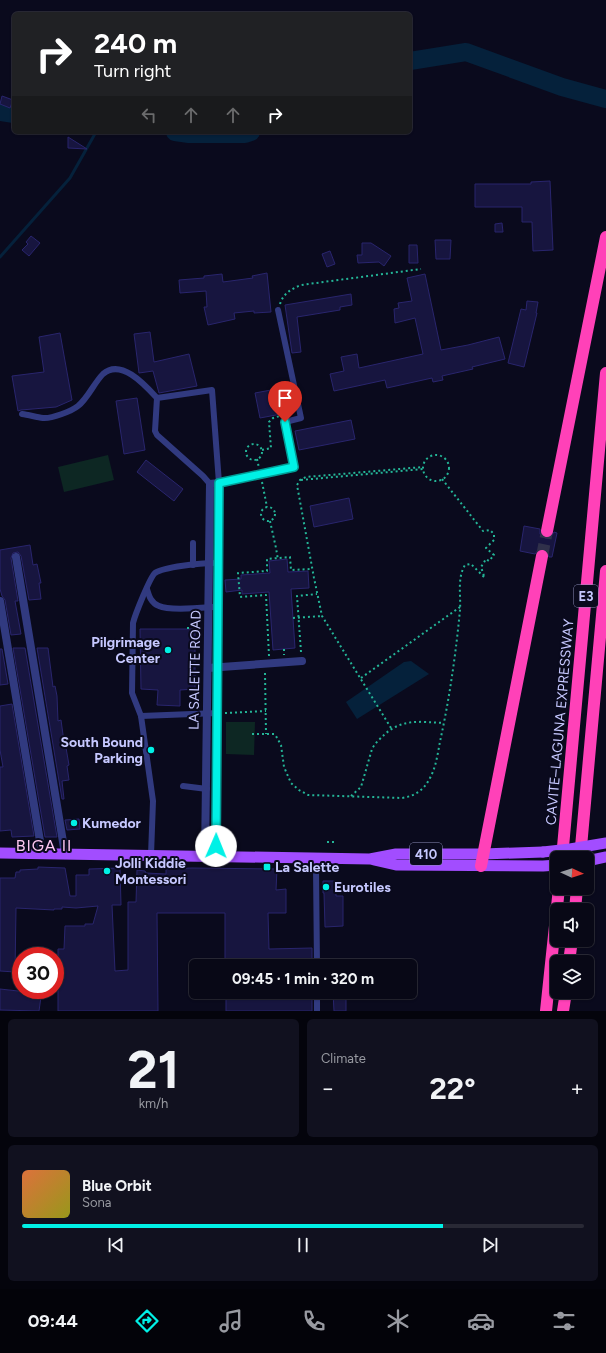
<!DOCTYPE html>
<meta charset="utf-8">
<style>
body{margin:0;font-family:Figtree,sans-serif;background:#11111f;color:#f1f3f6;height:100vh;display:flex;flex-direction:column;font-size:15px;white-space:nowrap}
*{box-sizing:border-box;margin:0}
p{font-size:13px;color:#989aa1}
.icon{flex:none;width:22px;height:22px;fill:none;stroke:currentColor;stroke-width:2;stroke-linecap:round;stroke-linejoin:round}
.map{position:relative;height:1011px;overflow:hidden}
.drawer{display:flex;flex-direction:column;gap:8px;padding:8px;background:#04040c;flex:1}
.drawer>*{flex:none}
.hud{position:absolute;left:12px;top:12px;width:400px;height:122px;border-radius:6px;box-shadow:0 1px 3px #0004,0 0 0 1px #292935;background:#202124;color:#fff;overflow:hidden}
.needle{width:26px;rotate:93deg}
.buttons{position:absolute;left:550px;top:851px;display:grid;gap:8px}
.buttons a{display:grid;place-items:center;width:44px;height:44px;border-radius:6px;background:#080816;box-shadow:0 1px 3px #0004,0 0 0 1px #292935;font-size:20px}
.speed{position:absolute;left:12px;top:947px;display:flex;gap:8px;font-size:20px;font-weight:700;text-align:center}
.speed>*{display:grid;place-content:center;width:52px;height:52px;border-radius:50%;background:#080816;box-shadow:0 1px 3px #0004,0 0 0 1px #292935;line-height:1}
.speed .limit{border:6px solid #d22;background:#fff;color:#111}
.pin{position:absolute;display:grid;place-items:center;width:34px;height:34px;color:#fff;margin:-41px -17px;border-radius:50% 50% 50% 0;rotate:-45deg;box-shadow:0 0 4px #0007}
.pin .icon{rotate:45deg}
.me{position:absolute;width:44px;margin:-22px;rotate:1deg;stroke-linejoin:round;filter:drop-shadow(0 0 3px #0008)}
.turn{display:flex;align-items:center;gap:14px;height:84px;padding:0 16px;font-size:18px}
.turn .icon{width:52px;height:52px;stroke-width:2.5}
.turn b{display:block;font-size:28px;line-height:34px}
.lanes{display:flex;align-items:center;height:38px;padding:0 16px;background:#0003;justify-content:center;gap:20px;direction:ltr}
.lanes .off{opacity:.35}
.big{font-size:30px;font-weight:700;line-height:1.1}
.drawer .card{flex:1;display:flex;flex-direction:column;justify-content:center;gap:6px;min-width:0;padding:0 14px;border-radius:6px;background:#11111f}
.drawer .dial{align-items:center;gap:0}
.dial b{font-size:52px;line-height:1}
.song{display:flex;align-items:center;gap:12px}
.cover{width:48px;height:48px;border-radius:6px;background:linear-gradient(135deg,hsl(20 70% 55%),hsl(60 70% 35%))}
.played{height:4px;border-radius:2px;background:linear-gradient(90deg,#00f1e6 75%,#292935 75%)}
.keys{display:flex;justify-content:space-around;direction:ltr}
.heat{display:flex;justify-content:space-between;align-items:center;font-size:22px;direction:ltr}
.drawer .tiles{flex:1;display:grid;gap:8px;grid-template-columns:1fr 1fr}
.card:last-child{grid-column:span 2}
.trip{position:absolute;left:189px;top:959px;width:228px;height:40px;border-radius:6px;background:#080816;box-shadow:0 1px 3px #0004,0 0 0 1px #292935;font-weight:700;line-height:40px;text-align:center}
.menu{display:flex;height:64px;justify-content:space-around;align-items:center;background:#030309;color:#989aa1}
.menu .icon{width:28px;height:28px}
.menu .selected{color:#00f1e6}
.menu b{font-size:18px;color:#f1f3f6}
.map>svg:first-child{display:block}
.green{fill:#0d2723}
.water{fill:#05213b}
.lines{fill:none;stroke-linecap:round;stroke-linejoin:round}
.stream{stroke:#05213b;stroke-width:3}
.river{stroke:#05213b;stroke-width:18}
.building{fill:#17153f;stroke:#29256d}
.motorway-tunnel{stroke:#30304a;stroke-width:12;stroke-dasharray:12 6;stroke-linecap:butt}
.path{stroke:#24b597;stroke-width:2;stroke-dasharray:2 3;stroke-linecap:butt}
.service{stroke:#313a80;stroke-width:6}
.pedestrian{stroke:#313a80;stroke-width:8}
.minor{stroke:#313a80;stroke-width:8}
.primary{stroke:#a24dff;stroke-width:11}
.motorway{stroke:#ff41b8;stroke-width:12}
.primary-bridge{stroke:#a24dff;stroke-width:11}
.route-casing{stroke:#009d96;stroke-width:10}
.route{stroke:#00f1e6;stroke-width:7}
.poi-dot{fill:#00f1e6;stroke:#0a0a1d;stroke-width:1.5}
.labels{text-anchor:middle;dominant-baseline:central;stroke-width:4;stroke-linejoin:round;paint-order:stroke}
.shield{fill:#0a0a1d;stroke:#8e8fbb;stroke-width:1}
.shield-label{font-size:13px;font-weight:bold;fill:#c6c8ff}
.poi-label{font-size:14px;font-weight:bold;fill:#c6c8ff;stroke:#0a0a1d;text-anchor:start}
.street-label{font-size:14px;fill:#c6c8ff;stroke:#0a0a1d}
.quarter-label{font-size:16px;letter-spacing:1px;fill:#ffc8f3;stroke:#0a0a1d}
</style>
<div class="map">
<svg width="606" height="1011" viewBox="0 0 606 1011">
<rect width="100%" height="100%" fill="#0a0a1d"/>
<g class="green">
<path d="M108 455 114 480 64 492 58 467Z"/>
<path d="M226 722H255L254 755 226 754Z"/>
</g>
<path class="water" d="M411 661 429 674 357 719 346 702 404 662Z"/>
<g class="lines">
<path class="stream" d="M0 257 70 178 96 132"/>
<g class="river">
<path d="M410 61 466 52 562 87 606 99"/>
<path d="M0 112 14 114"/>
<path d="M175 132 189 134H245L251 132"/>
</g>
</g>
<g class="building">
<path d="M2 96 13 100 10 108 0 104Z"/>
<path d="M68 137 87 149 68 148Z"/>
<path d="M550 181 553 250 533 251 532 222H522V207H475V184H531V182Z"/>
<path d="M502 223 503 232H495V224Z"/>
<path d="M31 236 40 243 29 256 22 250 28 244 26 242Z"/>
<path d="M435 240H451L450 259H436Z"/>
<path d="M362 243H371L391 256 384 266 379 262 358 263 357 255H362Z"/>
<path d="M409 245H417L418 263H409Z"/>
<path d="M330 251 335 264 327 267 322 254Z"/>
<path d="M267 273 271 312 254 313V311L234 313 235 319 208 325 204 307H207L206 291 180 293 179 280 204 278V276L222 274 223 282 253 278 252 276Z"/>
<path d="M425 274 441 350 468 345 499 337 505 359 472 367 473 369 442 376 443 380 433 382 432 378 387 388 385 380 334 391 330 374 344 371 341 357 357 354 359 368 423 354 415 318 395 323 394 309 399 308 398 303 412 301 407 278Z"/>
<path d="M351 294 352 305 340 307V310L297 317 301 352 292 353 285 305Z"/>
<path d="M527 301 538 302 536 313H537L524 367 508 363 521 309 526 310Z"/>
<path d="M150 332 154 362 189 354 197 386 159 393 153 371 139 373 134 334Z"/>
<path d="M60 333 72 400 56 407 21 410 18 411 12 376 44 372 39 337Z"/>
<path d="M287 387 292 412 260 418 255 393Z"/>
<path d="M137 398 145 450 124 454 116 401Z"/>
<path d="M351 420 355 439 299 450 295 431Z"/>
<path d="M146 460 183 489 174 501 137 472Z"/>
<path d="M349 498 353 519 314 527 310 506Z"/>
<path d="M524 526 540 529V534L545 538H550L554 532 557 533 552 557H549L547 551 543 549H539L535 554 520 551Z"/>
<path d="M30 545 33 565 37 564 41 583H39L41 599 29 600 21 556 18 552 13 553 11 558 18 601H15L21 634 11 635 5 600 2 596 0 589V550Z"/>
<path d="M287 559 288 572 308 571 309 588 291 589 295 648 273 650 269 592 242 594V590L226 592 225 580 241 579V575L270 573 269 561Z"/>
<path d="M140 629H195V689L180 690V706L157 705 158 690 141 689Z"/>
<path d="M13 648H25L57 837H45Z"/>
<path d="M37 648H48L53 687 55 686 57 696 58 721 61 720 64 742H65L69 765 67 766 69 780 62 781 64 799H62Z"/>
<path d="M0 649H2L8 684 0 685Z"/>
<path d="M12 704 34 836 12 837 11 830 0 831V767H3L0 750V706Z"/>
<path d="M79 819 80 829 67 830 65 820Z"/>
<path d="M38 867 65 868 70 896H76V875H89V869L120 868 121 905H112L115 971 128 970V902H136L137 870 145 871 146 873 166 874V869L192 868 277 869 276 890 286 889V913H268L269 949 312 948V966H225V913H157L158 1011H58V949H64L65 926H85V924H93L98 906 76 908 62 907V909H54V910L16 908 15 972 0 971V878H15L16 872H20V870L38 869Z"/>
<path d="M323 881H336V896H343V926L325 927 324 893H323Z"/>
<path d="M0 989 27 992V990H42L39 1011 0 1010Z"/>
<rect x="226" y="992" width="86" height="19"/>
<path d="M333 992H346V1011H334Z"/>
</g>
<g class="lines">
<path class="motorway-tunnel" d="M542 556 547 531"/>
<g class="path">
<path d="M280 304C283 294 291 289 301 285L421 269"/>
<circle cx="254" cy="452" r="8"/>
<path d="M262 450 271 448 269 422 273 418 280 416"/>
<circle cx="436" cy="468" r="13"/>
<path d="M257 459 259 468"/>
<path d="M442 479 483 531 490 530 494 534V540L486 548 494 555 489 561 486 559 481 567 484 576"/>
<path d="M301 480 423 469"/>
<path d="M262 482 267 507"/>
<circle cx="268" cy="514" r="7"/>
<path d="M270 521 276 548 278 560"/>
<path d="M293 618 322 616"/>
<path d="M188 629V626H198"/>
<path d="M284 649V655"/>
<path d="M301 652 297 596 317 594"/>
<path d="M269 656 266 595 240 597 238 573 267 571V559L290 557 291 570 312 569"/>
<path d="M265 673 266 734"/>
<path d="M361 678 460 607"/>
<path d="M225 713 266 711"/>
<path d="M391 728 322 616 314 578 297 485 300 480 306 477 423 467"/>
<path d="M252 734H274L276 736 281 745 284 767 291 783 299 790 308 795 402 798C415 796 424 790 430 778 437 765 438 750 441 737 450 695 456 652 460 610 461 595 457 578 465 565L471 564 484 577"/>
<path d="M351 796 361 787 372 749C375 743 380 739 384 735 402 718 421 722 444 723"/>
<path d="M327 842H334"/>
</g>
<g class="service">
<path d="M22 414C29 415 36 417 43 418 51 419 72 411 78 406 88 398 94 383 103 374 121 358 145 385 157 398"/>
<path d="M210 484 203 476 157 435 155 431 157 398 212 390 219 483 294 467 285 422 301 418 278 310"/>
<path d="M193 543V565"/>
<path d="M147 589C149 596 151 603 159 606 169 611 200 608 213 607"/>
<path d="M141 716 218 713"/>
<path d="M183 786 207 789"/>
<path d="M151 855 153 801 141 716 132 693 133 623C135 615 150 577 155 573 163 567 202 563 213 563"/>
<path d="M313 859 316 868 317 966"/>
<path d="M317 992V1011"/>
</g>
<path class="pedestrian" d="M208 668 302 661"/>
<g class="minor">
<path d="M16 557 65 854"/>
<path d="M0 601 42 853"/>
<path d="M205 856 210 484 219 483 216 856"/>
</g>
<g class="primary">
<path d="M0 853 370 859 396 854H483L543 852"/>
<path d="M374 860 396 865 543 866 557 865"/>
<path d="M587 861 606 857"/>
</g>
<g class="motorway">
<path d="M547 531 606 237"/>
<path d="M562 858 606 373"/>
<path d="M580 858 606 571"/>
<path d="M481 866 542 556"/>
<path d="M575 910 577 888"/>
<path d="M569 962 572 940"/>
<path d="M546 1011 559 888"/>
<path d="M563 1011 566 992"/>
</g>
<path class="primary-bridge" d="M543 852 570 849 606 843"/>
</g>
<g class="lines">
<g class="route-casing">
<path id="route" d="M216 846 219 483 294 467 285 422"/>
</g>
<use href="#route" class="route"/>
</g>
<g class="poi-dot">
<circle cx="168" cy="650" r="4"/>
<circle cx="151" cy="750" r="4"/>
<circle cx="74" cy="823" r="4"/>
<rect x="263" y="863" width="8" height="8" rx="2"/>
<circle cx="107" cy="871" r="4"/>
<circle cx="326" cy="887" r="4"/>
</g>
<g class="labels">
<g class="shield">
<rect x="574" y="585" width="24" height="22" rx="3"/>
<rect x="410" y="843" width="32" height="22" rx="3"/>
</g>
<g class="shield-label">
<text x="586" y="596">E3</text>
<text x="426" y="854">410</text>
</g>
<g class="poi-label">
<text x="160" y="642" text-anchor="end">Pilgrimage<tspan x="160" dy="16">Center</tspan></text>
<text x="143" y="742" text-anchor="end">South Bound<tspan x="143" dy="16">Parking</tspan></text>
<text x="82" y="823">Kumedor</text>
<text x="115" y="863">Jolli Kiddie<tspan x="115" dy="16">Montessori</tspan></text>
<text x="275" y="867">La Salette</text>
<text x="334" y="887">Eurotiles</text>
</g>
<g class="street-label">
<text transform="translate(195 670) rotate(-89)">LA SALETTE ROAD</text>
<text transform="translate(560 722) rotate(-85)">CAVITE–LAGUNA EXPRESSWAY</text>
</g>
<g class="quarter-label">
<text x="44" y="845">BIGA II</text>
</g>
</g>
</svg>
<div class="buttons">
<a><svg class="needle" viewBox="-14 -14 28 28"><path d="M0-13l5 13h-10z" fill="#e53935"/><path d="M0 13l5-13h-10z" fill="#989aa1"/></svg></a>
<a><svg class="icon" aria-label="sound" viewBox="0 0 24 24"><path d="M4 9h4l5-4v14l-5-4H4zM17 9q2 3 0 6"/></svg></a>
<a><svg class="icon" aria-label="layers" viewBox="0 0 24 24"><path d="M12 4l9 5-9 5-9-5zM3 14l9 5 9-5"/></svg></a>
</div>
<div class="speed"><div class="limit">30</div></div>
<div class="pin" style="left:285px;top:422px;background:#d93025"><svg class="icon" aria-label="arrive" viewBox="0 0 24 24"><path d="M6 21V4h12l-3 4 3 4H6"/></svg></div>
<svg class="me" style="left:216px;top:846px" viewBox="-20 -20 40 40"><circle r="19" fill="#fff"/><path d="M0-13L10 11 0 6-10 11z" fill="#00f1e6"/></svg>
<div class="trip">09:45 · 1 min · 320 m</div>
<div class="hud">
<div class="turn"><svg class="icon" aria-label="right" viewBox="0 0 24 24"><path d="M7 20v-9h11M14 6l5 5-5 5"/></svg><div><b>240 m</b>Turn right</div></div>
<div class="lanes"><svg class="icon off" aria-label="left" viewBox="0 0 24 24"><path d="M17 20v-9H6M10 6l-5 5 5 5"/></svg><svg class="icon off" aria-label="ahead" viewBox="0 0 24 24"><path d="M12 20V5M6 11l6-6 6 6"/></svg><svg class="icon off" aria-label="ahead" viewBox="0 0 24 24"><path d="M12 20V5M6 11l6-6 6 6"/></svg><svg class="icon" aria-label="right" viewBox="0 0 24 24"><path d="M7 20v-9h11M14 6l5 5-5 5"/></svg></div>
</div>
</div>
<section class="drawer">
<div class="tiles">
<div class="card dial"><b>21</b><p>km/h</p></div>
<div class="card"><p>Climate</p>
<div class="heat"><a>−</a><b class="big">22°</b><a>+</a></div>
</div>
<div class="card">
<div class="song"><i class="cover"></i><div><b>Blue Orbit</b><p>Sona</p></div></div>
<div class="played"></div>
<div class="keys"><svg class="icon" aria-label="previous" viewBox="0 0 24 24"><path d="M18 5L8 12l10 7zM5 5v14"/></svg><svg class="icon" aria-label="pause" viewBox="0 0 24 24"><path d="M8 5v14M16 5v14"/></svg><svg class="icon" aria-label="next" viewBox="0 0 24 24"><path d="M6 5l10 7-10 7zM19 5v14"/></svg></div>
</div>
</div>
</section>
<nav class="menu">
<b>09:44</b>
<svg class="icon selected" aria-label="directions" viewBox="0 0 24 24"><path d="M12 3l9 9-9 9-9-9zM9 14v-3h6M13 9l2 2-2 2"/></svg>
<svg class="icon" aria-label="music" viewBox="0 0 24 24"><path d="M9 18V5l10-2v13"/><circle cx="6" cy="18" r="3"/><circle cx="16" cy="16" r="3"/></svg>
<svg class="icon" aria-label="phone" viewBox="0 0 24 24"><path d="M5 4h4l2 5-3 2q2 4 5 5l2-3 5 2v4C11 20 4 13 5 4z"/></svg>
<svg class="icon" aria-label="climate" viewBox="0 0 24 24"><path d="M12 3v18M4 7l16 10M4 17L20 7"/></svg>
<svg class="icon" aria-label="car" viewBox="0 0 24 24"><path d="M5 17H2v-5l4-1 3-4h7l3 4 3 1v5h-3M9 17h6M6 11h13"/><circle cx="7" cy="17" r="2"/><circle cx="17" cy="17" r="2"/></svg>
<svg class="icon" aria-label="filters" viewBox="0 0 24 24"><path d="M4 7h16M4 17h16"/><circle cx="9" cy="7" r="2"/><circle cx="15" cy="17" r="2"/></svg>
</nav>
